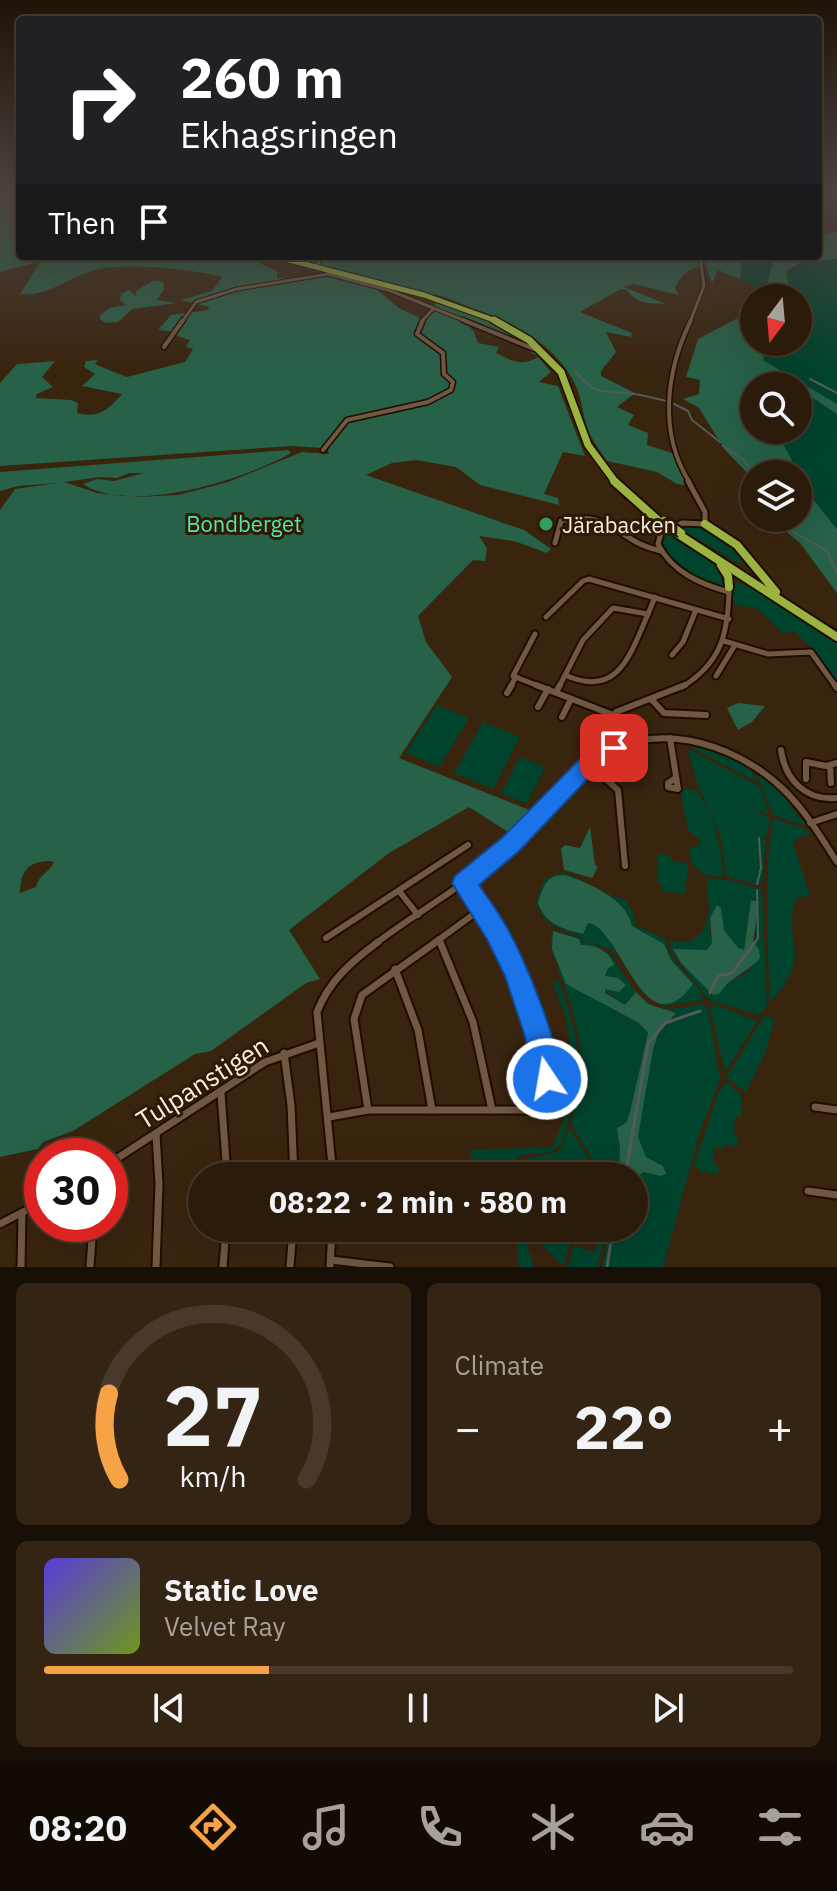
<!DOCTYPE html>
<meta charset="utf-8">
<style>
body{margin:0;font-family:"IBM Plex Sans",sans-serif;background:#332413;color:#f1f3f6;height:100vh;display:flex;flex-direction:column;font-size:30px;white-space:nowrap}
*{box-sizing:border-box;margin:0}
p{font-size:26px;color:#a6a19c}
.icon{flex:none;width:44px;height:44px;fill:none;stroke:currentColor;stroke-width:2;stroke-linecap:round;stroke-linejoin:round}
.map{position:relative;height:1267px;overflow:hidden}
.side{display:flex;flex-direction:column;gap:16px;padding:16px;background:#180f06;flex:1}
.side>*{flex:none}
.guide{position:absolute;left:16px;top:16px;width:806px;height:244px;border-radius:8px;box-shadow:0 8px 32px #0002,0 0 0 2px #47392b;background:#202124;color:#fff;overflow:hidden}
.needle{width:52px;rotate:196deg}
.fabs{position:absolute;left:740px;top:284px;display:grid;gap:16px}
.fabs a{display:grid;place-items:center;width:72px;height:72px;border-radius:50%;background:#2b1b0a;box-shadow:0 8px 32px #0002,0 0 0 2px #47392b;font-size:40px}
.speed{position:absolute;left:24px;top:1138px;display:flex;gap:16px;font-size:40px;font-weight:700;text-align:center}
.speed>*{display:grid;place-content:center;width:104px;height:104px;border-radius:50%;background:#2b1b0a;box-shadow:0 8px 32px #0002,0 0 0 2px #47392b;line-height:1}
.speed .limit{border:12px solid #d22;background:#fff;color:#111}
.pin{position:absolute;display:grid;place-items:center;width:68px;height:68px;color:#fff;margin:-34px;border-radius:16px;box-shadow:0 4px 12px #0006}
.me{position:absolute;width:88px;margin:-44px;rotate:348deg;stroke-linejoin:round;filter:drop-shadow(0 0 6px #0008)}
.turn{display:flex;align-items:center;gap:28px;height:168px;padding:0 32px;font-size:36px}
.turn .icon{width:104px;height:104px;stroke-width:2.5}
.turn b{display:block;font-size:56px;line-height:68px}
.then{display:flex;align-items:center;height:76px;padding:0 32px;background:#0003;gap:16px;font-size:30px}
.big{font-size:60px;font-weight:700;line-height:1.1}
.side .tile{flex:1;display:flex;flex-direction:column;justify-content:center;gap:12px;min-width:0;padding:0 28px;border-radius:12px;background:#332413}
.side .dial{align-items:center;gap:0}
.dial svg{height:208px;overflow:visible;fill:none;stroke:#47392b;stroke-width:7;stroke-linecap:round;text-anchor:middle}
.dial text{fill:#f1f3f6;stroke:none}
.song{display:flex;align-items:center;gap:24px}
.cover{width:96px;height:96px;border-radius:12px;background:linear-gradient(135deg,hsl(250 70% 55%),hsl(80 70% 35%))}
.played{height:8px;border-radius:4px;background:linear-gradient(90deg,#f6a246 30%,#47392b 30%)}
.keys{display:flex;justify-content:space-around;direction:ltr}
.heat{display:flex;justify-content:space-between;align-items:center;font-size:44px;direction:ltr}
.side .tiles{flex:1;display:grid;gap:16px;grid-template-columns:1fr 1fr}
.tile:last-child{grid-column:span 2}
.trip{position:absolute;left:188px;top:1162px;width:460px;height:80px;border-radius:40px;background:#2b1b0a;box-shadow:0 8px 32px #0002,0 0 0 2px #47392b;font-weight:700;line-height:80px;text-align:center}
.tab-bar{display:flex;height:128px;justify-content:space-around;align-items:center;background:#110b04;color:#a6a19c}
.tab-bar .icon{width:56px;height:56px}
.tab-bar .selected{color:#f6a246}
.tab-bar b{font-size:36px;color:#f1f3f6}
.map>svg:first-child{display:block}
.green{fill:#00442e;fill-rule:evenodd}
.forest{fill:#266148;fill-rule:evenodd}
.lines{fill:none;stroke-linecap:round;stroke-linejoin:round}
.stream-far1{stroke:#535a5b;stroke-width:2}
.stream{stroke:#535a5b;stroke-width:3}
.minor-far4-casing{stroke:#200c00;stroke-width:5}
.minor-far3-casing{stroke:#200c00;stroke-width:7}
.minor-far2-casing{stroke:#200c00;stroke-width:9}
.minor-far1-casing{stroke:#200c00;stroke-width:10}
.minor-casing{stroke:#200c00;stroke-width:11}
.highway-far2-casing{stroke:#200c00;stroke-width:7}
.highway-far1-casing{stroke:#200c00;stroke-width:10}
.highway-casing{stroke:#200c00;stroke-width:12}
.minor-far4{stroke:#705841;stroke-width:3}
.minor-far3{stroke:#705841;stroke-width:4}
.minor-far2{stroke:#705841;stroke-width:5}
.minor-far1{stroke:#705841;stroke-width:6}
.minor{stroke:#705841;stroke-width:7}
.highway-far2{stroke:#9ab341;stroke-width:5}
.highway-far1{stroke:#9ab341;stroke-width:7}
.highway{stroke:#9ab341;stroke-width:8}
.highway-bridge-casing{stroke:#200c00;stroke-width:12;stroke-linecap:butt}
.highway-bridge{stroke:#9ab341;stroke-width:8}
.route{fill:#1a73e8;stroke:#114b97;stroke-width:2}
.leisure-dot{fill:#2e9e5b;stroke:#2f1a05;stroke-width:3}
.labels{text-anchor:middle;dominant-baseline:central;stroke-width:6;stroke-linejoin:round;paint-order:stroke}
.park-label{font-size:22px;fill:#50e8ad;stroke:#2f1a05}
.poi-label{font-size:22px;fill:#fcede1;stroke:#2f1a05;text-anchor:start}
.near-street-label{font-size:26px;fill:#fcede1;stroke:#2f1a05}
</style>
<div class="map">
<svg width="837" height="1267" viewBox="0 0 837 1267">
<rect width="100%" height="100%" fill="#39240e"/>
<g class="green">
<path d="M741 256H774L768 276 796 270 799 262 837 259V534L819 511 815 497 798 487V474H792L775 430H798V386L749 387 769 346 765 342H798V298H779L767 283 764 298H754V307L745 305 754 285 740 279Z"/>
<path d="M698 524 737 545 747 563 736 562 678 527Z"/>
<path d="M668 533C686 538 730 563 724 586 700 584 665 565 662 539Z"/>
<path d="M737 583 751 588 837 641V681L817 653 794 632 782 633 758 609 733 604V585Z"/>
<path d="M437 705 469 718 439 767 406 753Z"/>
<path d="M483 722 520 737 493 789 454 773Z"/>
<path d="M687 745 710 750 748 765 758 783Z"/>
<path d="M690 750 760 787 769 814 752 809 770 818 767 835 762 838 766 840 762 886 726 876 721 838 698 785 688 751Z"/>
<path d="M520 757 545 767 527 804 501 793Z"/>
<path d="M755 770 778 789 806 826 773 815Z"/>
<path d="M680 790H695C713 807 723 853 723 877 701 876 691 870 689 848L698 846 700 840 688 830Z"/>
<path d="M773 818 812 832 796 839 794 846 810 896 799 897C785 913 796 939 795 959 793 975 781 991 770 1002 768 940 763 879 773 818Z"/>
<path d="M657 854 670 855 671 860 688 864 685 894 662 891 661 883 658 882Z"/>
<path d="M562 873C582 877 613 900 625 899L636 918 634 925 665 939C672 969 699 980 703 1000L662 1006 644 993 611 950 547 923 536 906 539 892 546 878ZM596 887 628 914 632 926 666 947 671 960 691 982 637 985C632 977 626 970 621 963 610 947 611 925 588 923L585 927 550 923 539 909Z"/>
<path d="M706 878 733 881 762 890 767 1004 760 1015 710 1001 671 951 670 941 689 942C715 928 709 903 706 878ZM754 899 759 902 751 969 713 995 673 952 707 951 712 943 709 925 721 908 724 930 738 949 744 950 750 905Z"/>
<path d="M553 930C571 937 591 939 606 951 613 957 619 967 624 975 651 1015 659 1012 703 1004L708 1010 720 1079 699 1135 663 1267H602L610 1228H634L636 1178 643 1172 661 1176 663 1166 646 1157 638 1137 653 1050 658 1034 676 1015 675 1011C658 1011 648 1003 636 992L625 1005 604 991 605 988 619 992 618 978 605 976 608 955 603 949 580 945 578 939 552 932 556 965 613 1010 639 1023 648 1033 630 1112 626 1123 617 1128 620 1148 619 1176H602L571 1123C584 1075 584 1044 568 996 561 973 549 956 551 931Z"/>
<path d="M552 981 559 982C569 1009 580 1043 579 1072 579 1088 572 1105 568 1121 566 1129 563 1144 556 1149 540 1160 512 1143 508 1176H471V1150L553 1147 566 1114 564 1106 576 1083 566 1018Z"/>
<path d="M713 1004 757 1021 725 1072 710 1008Z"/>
<path d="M764 1016 775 1019 765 1053 746 1092 726 1078Z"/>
<path d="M726 1082 741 1095 742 1117 735 1116 734 1133 739 1141 736 1145H724L722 1149 713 1147V1163L718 1165 719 1174 700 1171 694 1165 718 1094Z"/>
<path d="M570 1128 599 1176H511C517 1152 541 1159 559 1151Z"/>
<path d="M463 1228H517L525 1239 534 1267H519L517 1243 463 1233Z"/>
<path d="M526 1228H573L564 1267Z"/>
<path d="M601 1228H606L598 1267H568L574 1245 595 1253Z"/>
</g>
<g class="forest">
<path d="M0 198H8L6 201 17 206 15 209H20V256H99L109 262 148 256H253L259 263 277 271V278L338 277 376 289 399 308 422 319 416 335 425 341 418 336 422 322 433 313 435 303C471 309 506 328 535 348L537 355 531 353 523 341 485 329 480 323 465 322 474 332 478 343 499 347 496 353C513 361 521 367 538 357L551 372 539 382 558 386 585 456 563 452 544 494 558 498 559 505 480 485 456 467 416 460 392 463 366 475 524 530 551 549 547 553 514 541 479 536 487 548 485 561 473 560 418 616 426 642 452 677 399 758 532 811 508 832 469 807 389 853 289 930 320 979 306 983 211 1051 195 1054 73 1131 43 1142 38 1149 0 1157V510L15 489 57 483 18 486 0 491V472L288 450 291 453C246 479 131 516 83 484L97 479 114 481 144 473H129L117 478 100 477 64 482 97 493 137 497 178 495 228 482 302 452 329 454 328 449 347 422 435 400 447 396 454 386 445 373V353L429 342 442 354 443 370 452 383 449 392 434 399 347 418 322 448 292 446 0 466V383L17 364 55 361 42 377 53 387 37 394 36 398 71 400 78 403 77 413C99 419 109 409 122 394L82 386 95 374 84 367 86 361 98 360 95 364C99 366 124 376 127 377L185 362 193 349 186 347 190 340 175 335 178 332 158 330 171 315 208 310 209 307 181 300 212 291 222 277C194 269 123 262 95 270 70 276 46 298 20 294L41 261 0 272ZM49 861 54 862C50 872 38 875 36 887L20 893C21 871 27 862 49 861Z"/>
<path d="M837 232V259L801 262 786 272 792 298H764L774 256H818V234Z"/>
<path d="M289 256H697L700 266C686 271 682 274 675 288L679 295 634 284 624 287 666 304C649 303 637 305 627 290L621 289 580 312 632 333 631 337 606 332 616 352 601 371V376L635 393 617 407 634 415 628 425 648 433 647 445 672 453 687 485 677 484 657 472 607 461C599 449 590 438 586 424 582 410 581 395 574 382 555 345 516 324 478 310 461 305 444 293 426 294Z"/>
<path d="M703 256H742L740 279 718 270 712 283Z"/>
<path d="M154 280 163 282 164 289 157 300 176 303 132 309 118 322 105 323 100 319V315L112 307 126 305 120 300 121 294 129 290 136 296V291Z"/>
<path d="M736 319 754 322V342H764L766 345 763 360 837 404V414L792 384 777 382 754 386V430H775L791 458 794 474H754V480L725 450 699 408 683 399 699 394 700 380 686 377 698 339Z"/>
<path d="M798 484C814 498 823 513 837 529V593L800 543 770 518H798Z"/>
<path d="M738 703 765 706 752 722 738 730 727 708Z"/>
<path d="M590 827 595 865 598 867 592 878 564 870 561 849 565 845 580 848Z"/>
<path d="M565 875C589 883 627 899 632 926L664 944 671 960 693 984C644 1052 621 926 588 923L583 934C563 929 544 924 538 902 544 886 546 875 565 875Z"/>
<path d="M751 900 759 902 753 942 759 949 760 958C748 972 729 978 719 994L713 995 681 963 673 949 707 950 712 943 710 918 717 905 721 908 724 930 738 948 744 950Z"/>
<path d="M553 931 579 939 581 945C595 945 609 950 614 965L608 968 605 976 618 978 626 985 619 992 605 989V993L625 1005 636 992 648 1004 676 1013 658 1034 653 1050 638 1137 646 1157 663 1166 666 1174 661 1176 643 1172 634 1182V1176H619L620 1148 617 1128 626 1123 630 1112 648 1033 639 1023 566 984 552 949Z"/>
</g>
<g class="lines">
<g class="stream-far1">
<path d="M575 371C595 394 598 391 626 393 640 394 653 398 666 401"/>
<path d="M810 379 837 393"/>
<path d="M674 404 688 411 692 420 720 442"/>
<path d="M723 446 744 460 754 474"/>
<path d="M769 518 827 551 837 573"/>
<path d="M757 884 761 868 759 838"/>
<path d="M754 944 758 938 757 890"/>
</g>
<g class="stream">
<path d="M710 993 718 976 732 973 755 942"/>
<path d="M625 1176 648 1044 665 1023 700 1011"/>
<path d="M607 1267 613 1228"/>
</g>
<g class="minor-far4-casing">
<g id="minor-far4">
<path d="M316 256 319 262 316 266"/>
<path d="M182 322 196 302 237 289 328 274 391 291 468 322"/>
<path d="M421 322 434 308"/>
<path d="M690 322 704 286 700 256"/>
</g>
</g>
<g class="minor-far3-casing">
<g id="minor-far3">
<path d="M463 320 534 349"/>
<path d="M164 347 183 320"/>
<path d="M323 450 347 420 428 402 451 390 453 382 444 374 443 353 417 334 423 320"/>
<path d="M690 483C658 433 666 371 691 320"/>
</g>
</g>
<g class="minor-far2-casing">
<g id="minor-far2">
<path d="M688 481 705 512V524L682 523 661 533 658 544C672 572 700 584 729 592"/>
<path d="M555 543 561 521C615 509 616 542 661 551"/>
<path d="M648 614 655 597"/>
<path d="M546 617 583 581 589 579 729 619"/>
<path d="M535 634 513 676 541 687"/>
<path d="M724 641 768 654 811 652 836 687"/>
<path d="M672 655 683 642 696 610"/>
<path d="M716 676 735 645"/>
<path d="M510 687 516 677"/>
<path d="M559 687 583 640 613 608 648 614C630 655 618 699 565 675"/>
<path d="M682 687C721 663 728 634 729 591"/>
</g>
</g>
<g class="minor-far1-casing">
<g id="minor-far1">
<path d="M536 685 613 715"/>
<path d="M835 685 837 688"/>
<path d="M556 692 560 685"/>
<path d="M507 693 512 685"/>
<path d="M651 699 664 713 706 715"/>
<path d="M538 707 548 689"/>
<path d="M562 717 571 699"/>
<path d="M670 738 678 789 668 787V783L676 778"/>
<path d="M622 745 611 724 616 712 685 685"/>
<path d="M781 750C785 780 806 801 837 798"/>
<path d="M589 764 618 790 625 866"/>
<path d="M830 765 831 783"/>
<path d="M806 779V762L826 766 837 763"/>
<path d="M810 823 837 814"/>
<path d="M464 883 501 944"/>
<path d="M399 891 418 915"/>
<path d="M326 938 468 845"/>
<path d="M439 939 441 944"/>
<path d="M375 944C414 914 457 891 494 859 528 830 556 791 589 764 647 716 733 741 783 789 805 810 821 837 837 862"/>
<path d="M433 944 482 908"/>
</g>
</g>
<g class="minor-casing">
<g id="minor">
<path d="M440 942 473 1022 492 1110"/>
<path d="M500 942 532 1019 552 1110"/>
<path d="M395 969 418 1030 432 1110"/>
<path d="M284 1053 291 1105 294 1176"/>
<path d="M221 1093 227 1176"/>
<path d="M815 1107 837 1110"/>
<path d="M368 1110 354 1019 362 995 436 942"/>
<path d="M329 1117 368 1110H563"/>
<path d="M156 1134 159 1184 156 1267"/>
<path d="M110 1163 265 1062 319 1043"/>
<path d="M333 1176 317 1012C329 981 351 962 378 942"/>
<path d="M808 1191 837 1195"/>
<path d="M0 1224 42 1202"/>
<path d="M331 1260 390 1267"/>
<path d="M21 1267 22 1213"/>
<path d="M90 1267 93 1224"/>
<path d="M223 1267 226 1228"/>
<path d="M290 1267 293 1228"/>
<path d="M330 1267 332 1228"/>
</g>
</g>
<g class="highway-far2-casing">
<path id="highway-far2" d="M274 256 424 295 499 322"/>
</g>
<g class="highway-far1-casing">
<path id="highway-far1" d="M494 320 529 340 561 372 588 445 616 483"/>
</g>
<g class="highway-casing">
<g id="highway">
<path d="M614 481 661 523"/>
<path d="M705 524 737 545 776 592"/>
<path d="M678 534 837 637"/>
<path d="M721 565 728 576 729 587"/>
</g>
</g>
<use href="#minor-far4" class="minor-far4"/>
<use href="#minor-far3" class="minor-far3"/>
<use href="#minor-far2" class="minor-far2"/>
<use href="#minor-far1" class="minor-far1"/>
<use href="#minor" class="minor"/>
<use href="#highway-far2" class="highway-far2"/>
<use href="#highway-far1" class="highway-far1"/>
<use href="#highway" class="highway"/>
<g class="highway-bridge-casing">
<path id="highway-bridge" d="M664 521 681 533"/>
</g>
<use href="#highway-bridge" class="highway-bridge"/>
</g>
<linearGradient id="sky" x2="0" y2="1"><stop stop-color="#1f1408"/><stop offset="0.52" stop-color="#4e4541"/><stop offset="1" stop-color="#4e4541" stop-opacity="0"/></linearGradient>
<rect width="837" height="371" fill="url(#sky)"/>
<path class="route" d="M614 739 621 742 624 748 621 754 596 770 519 851 479 885C487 897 496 909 503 921 521 949 569 1061 557 1089L547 1093 538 1089 524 1033 505 976 487 939 452 883 455 876 503 837 582 757Z"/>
<circle class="leisure-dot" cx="546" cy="524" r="8"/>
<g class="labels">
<g class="park-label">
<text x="244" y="523">Bondberget</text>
</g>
<g class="poi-label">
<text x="562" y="524">Järabacken</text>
</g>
<g class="near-street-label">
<text transform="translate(202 1082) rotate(-32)">Tulpanstigen</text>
</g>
</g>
</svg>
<div class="fabs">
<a><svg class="needle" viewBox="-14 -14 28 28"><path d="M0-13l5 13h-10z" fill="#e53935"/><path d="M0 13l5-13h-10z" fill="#a6a19c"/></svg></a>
<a><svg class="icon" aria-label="search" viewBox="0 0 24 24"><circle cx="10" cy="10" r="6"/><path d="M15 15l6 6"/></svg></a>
<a><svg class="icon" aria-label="layers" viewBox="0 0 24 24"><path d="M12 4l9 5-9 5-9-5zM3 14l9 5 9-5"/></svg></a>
</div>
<div class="speed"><div class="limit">30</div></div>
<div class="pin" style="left:614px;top:748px;background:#d93025"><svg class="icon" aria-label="arrive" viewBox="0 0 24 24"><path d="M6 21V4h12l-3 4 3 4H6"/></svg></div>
<svg class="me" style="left:547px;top:1079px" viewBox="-20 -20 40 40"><circle r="17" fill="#1a73e8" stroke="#fff" stroke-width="3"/><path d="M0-11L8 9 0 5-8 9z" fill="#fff"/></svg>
<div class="trip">08:22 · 2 min · 580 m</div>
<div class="guide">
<div class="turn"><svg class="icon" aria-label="right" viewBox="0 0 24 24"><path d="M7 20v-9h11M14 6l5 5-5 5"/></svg><div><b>260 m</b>Ekhagsringen</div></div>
<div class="then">Then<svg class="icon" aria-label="arrive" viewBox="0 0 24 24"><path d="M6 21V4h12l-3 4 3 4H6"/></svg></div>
</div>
</div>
<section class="side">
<div class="tiles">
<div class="tile dial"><svg viewBox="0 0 100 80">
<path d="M14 69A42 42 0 1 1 86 69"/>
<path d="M14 69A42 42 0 0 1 10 36" stroke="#f6a246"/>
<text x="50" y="56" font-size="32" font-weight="700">27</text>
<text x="50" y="72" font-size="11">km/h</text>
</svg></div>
<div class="tile"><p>Climate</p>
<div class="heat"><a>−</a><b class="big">22°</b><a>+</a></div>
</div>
<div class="tile">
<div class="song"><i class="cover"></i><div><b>Static Love</b><p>Velvet Ray</p></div></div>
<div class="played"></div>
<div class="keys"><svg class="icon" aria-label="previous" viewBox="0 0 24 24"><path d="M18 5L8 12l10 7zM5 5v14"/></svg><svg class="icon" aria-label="pause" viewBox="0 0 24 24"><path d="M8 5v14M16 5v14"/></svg><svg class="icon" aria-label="next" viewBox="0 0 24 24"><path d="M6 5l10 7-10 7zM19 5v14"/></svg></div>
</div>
</div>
</section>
<nav class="tab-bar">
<b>08:20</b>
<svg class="icon selected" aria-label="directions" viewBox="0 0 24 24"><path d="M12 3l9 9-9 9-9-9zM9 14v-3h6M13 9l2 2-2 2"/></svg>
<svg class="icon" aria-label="music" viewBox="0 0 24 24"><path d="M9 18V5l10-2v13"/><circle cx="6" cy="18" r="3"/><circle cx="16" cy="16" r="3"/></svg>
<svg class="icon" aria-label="phone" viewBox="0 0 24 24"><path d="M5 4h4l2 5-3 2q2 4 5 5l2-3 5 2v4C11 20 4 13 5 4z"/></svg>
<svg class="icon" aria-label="climate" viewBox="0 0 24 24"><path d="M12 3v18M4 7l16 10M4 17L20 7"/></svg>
<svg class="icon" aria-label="car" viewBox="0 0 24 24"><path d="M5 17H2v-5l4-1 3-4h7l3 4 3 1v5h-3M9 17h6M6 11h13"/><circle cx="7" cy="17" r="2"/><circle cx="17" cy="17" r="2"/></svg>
<svg class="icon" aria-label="filters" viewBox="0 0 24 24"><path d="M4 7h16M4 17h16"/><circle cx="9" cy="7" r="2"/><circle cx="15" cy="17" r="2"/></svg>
</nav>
